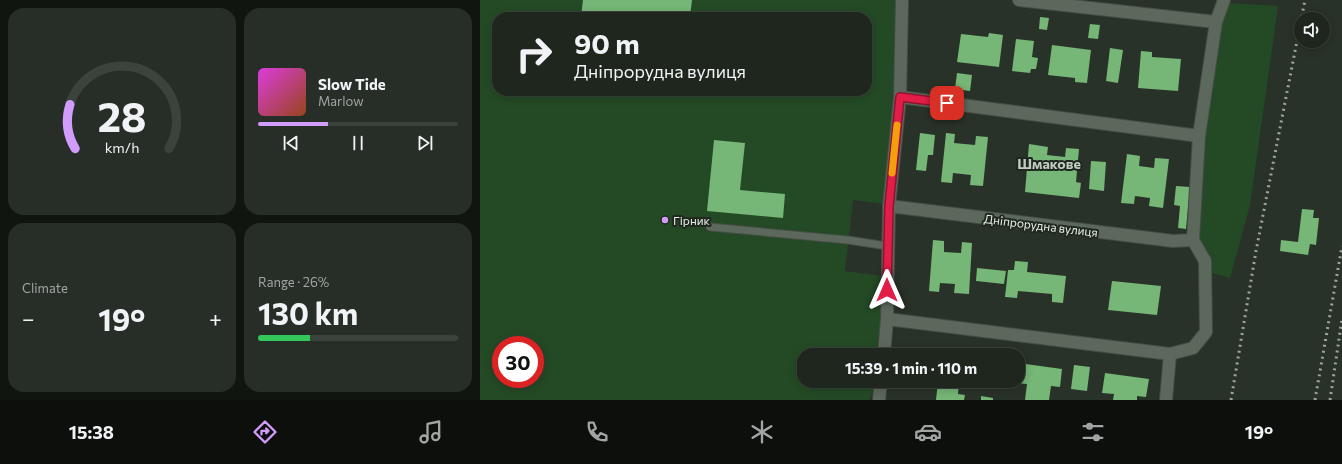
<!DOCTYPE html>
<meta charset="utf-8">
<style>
body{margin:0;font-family:Commissioner,sans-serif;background:#272e27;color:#f1f3f6;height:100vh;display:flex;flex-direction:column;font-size:15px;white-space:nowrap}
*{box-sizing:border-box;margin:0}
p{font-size:13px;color:#a1a5a4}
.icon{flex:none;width:22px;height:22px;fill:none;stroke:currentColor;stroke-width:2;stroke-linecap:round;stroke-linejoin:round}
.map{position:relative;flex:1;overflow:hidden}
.drawer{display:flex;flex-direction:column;gap:8px;padding:8px;background:#111510;width:480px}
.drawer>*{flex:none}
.hud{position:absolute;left:12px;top:12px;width:380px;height:84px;border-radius:16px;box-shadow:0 2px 10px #0003,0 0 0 1px #3c433c;background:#1f261e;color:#f1f3f6;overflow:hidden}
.buttons{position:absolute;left:814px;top:12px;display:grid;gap:8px}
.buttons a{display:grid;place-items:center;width:36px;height:36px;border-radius:50%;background:#1f261e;box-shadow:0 2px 10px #0003,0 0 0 1px #3c433c;font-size:20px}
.speed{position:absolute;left:12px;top:336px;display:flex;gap:8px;font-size:20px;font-weight:700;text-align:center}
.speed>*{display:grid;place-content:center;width:52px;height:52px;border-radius:50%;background:#1f261e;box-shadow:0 2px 10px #0003,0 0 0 1px #3c433c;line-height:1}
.speed .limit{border:6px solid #d22;background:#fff;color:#111}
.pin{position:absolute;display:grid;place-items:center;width:34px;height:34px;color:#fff;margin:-17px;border-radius:8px;box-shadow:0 2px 6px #0006}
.me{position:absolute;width:44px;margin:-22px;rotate:0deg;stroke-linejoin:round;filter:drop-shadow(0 0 3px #0008)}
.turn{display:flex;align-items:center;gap:14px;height:84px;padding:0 16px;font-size:18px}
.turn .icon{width:52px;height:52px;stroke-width:2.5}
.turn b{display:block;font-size:28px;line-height:34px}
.big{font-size:30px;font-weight:700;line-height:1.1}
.drawer .tile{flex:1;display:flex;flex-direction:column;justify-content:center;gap:6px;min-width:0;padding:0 14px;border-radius:16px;background:#272e27}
.drawer .dial{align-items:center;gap:0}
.dial svg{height:104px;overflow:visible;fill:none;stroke:#3c433c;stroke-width:7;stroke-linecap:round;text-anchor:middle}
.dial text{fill:#f1f3f6;stroke:none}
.song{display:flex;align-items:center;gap:12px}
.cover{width:48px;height:48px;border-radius:6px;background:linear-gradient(135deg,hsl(300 70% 55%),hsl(20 70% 35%))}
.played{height:4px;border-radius:2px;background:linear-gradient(90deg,#d29cfd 35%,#3c433c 35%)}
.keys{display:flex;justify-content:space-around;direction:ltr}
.heat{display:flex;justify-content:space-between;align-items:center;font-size:22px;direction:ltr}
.charge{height:6px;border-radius:3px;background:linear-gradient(90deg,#34c759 26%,#3c433c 0)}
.drawer .tiles{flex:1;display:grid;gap:8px;grid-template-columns:repeat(2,1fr)}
.trip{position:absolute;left:317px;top:348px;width:228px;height:40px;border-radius:16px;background:#1f261e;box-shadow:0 2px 10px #0003,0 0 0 1px #3c433c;font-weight:700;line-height:40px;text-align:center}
.menu{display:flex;height:64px;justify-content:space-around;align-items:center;background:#0c0f0c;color:#a1a5a4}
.menu .icon{width:28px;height:28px}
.menu .on{color:#d29cfd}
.menu b{font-size:18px;color:#f1f3f6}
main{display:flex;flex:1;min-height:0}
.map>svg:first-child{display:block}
.green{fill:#244a25;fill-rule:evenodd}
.building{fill:#76b676}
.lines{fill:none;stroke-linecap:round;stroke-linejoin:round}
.lane-casing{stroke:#454d45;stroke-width:9}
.street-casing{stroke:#454d45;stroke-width:14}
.lane{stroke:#5d685d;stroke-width:7}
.street{stroke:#5d685d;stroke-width:12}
.rail{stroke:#9da49c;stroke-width:3;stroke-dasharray:2 4;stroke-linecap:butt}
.route-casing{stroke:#92132f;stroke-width:10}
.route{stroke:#e11d48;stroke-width:7}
.slow{stroke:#f59e0b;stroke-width:7}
.poi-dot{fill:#d29cfd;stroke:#1f281f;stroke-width:1.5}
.labels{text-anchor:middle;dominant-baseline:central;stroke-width:4;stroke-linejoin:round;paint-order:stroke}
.poi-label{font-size:12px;fill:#e9efe8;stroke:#1f281f;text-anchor:start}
.street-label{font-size:12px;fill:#e9efe8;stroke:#1f281f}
.quarter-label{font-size:14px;font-weight:bold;fill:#c1cdc0;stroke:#1f281f}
</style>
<main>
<section class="drawer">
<div class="tiles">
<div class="tile dial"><svg viewBox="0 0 100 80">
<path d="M14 69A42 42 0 1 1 86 69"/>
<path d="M14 69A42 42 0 0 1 10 35" stroke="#d29cfd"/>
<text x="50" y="56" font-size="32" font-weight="700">28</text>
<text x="50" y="72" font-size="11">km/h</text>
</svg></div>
<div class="tile">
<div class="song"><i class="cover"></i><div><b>Slow Tide</b><p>Marlow</p></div></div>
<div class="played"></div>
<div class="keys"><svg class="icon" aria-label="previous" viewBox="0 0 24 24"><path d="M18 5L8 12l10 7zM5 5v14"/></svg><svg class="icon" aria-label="pause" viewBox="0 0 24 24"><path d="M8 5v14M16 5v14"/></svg><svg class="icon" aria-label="next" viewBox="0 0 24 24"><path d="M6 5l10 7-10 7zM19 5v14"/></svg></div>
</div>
<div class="tile"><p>Climate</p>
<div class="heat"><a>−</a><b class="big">19°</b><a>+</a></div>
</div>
<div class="tile"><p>Range · 26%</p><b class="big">130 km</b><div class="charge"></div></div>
</div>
</section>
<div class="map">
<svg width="862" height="400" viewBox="0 0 862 400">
<rect width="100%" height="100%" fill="#293228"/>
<g class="green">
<path d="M0 0H417L415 94 405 204 373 200 365 271 401 276V325L397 355H324V381H394L393 392 389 400H0ZM17 17H387V91H17ZM21 345H55V379H21Z"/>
<path d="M750 3 798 6 770 205 750 278 728 272 720 240 723 136 742 24Z"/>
</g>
<g class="building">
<path d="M103 0H212L210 17H101Z"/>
<path d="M560 17 569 18 567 30 559 29Z"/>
<path d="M610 24 620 25 618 39 608 38Z"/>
<path d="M509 33 523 35 519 67 477 62 481 34 508 37Z"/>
<path d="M536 39 554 41 552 57 558 58 556 69H551L550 73 532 71Z"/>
<path d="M572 45 611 50 607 83 595 82V78L568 75Z"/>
<path d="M630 48 643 50 638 83 626 81Z"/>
<path d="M661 51 672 52V57L701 59 698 91 658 88Z"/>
<path d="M477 73 492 75 490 91 475 89Z"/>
<path d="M440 133 455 135 453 155H448L446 171 436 170Z"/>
<path d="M466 133 475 134 474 143 495 145 496 136 508 137 503 186 490 185 491 175 473 173 472 183 461 182Z"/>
<path d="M234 140 265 143 260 190 305 194 303 218 227 211Z"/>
<path d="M549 144 568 147 567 155 585 157 586 148 599 149 596 182 601 183 599 198 545 192Z"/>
<path d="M647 154 660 156 659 166 674 168 675 158 689 159 683 208 669 206 670 198 655 196 654 204 641 203Z"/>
<path d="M611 161 626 162 624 191 609 189Z"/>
<path d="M696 186 710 187 706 229 698 228 700 206 694 205Z"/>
<path d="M822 209 834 210 833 218H839L836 245 830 244 828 255 800 251 801 240 818 242Z"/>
<path d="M453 240 464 241V252L481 253 482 242 492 243 489 294 474 293 475 284 460 283 459 292 449 291Z"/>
<path d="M535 261 548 262 547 272 586 276 583 303 572 302V294L538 291 537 298 525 297 528 270H534Z"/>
<path d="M497 268 526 271 524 284 496 281Z"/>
<path d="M632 281 681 286 677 315 628 310Z"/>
<path d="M538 363 582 369 580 387 571 386 569 400H545L547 384 536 383V381H538Z"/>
<path d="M594 365 610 367 607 391 591 389Z"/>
<path d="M625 373 669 379 666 397 657 396V400H633L634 394 622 393Z"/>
<path d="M458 381H479L478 394 485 395 484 400H456Z"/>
<path d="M501 396 513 398V400H501Z"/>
</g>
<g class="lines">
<g class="lane-casing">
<path id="lane" d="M230 227 368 240 407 246"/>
</g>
<g class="street-casing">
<g id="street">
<path d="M539 0 736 22"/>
<path d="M420 97 719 136"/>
<path d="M409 206 693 241 713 240"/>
<path d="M407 319 690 354 713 348 726 332 725 261 713 240 719 136 736 22 744 0"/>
<path d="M404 355 407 319 409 206 420 97 422 0"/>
<path d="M399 400 401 381"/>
<path d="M686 400 690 354"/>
</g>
</g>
<use href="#lane" class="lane"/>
<use href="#street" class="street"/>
<g class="rail">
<path d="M751 400 776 251 825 0"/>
<path d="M835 400 862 246"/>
<path d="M850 400 862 319"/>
</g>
</g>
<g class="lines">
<g class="route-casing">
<path id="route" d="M407 290 409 206 420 97 467 103"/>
</g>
<use href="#route" class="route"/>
<path class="slow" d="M412 173 417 125"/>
</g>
<circle class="poi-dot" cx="185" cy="220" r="4"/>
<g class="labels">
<g class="poi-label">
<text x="193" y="220">Гірник</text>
</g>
<g class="street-label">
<text transform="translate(561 225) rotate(7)">Дніпрорудна вулиця</text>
</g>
<g class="quarter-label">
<text x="569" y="163">Шмакове</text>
</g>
</g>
</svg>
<div class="buttons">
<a><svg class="icon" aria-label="sound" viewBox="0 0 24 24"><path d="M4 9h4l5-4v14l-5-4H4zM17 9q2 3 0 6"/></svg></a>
</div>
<div class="speed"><div class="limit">30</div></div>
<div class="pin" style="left:467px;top:103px;background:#d93025"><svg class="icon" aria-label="arrive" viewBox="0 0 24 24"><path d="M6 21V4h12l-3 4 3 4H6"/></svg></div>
<svg class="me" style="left:407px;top:290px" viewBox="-20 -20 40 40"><path d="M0-17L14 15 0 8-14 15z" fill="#e11d48" stroke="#fff" stroke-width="4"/></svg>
<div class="trip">15:39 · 1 min · 110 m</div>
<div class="hud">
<div class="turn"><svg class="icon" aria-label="right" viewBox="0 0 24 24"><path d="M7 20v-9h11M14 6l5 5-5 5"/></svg><div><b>90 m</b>Дніпрорудна вулиця</div></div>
</div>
</div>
</main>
<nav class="menu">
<b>15:38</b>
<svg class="icon on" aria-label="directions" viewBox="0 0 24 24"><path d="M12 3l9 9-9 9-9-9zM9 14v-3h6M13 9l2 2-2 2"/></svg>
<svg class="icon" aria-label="music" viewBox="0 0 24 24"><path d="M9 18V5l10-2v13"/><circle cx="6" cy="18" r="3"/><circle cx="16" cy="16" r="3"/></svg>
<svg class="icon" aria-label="phone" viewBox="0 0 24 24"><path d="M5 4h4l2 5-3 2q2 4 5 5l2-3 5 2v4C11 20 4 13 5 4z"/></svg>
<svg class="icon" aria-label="climate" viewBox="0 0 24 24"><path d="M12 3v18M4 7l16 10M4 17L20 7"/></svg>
<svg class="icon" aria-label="car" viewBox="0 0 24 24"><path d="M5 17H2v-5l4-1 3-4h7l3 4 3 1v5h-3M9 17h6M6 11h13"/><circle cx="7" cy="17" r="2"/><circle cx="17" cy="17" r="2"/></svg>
<svg class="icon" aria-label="filters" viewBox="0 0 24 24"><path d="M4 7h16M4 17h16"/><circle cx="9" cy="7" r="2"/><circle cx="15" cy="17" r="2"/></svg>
<b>19°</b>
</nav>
